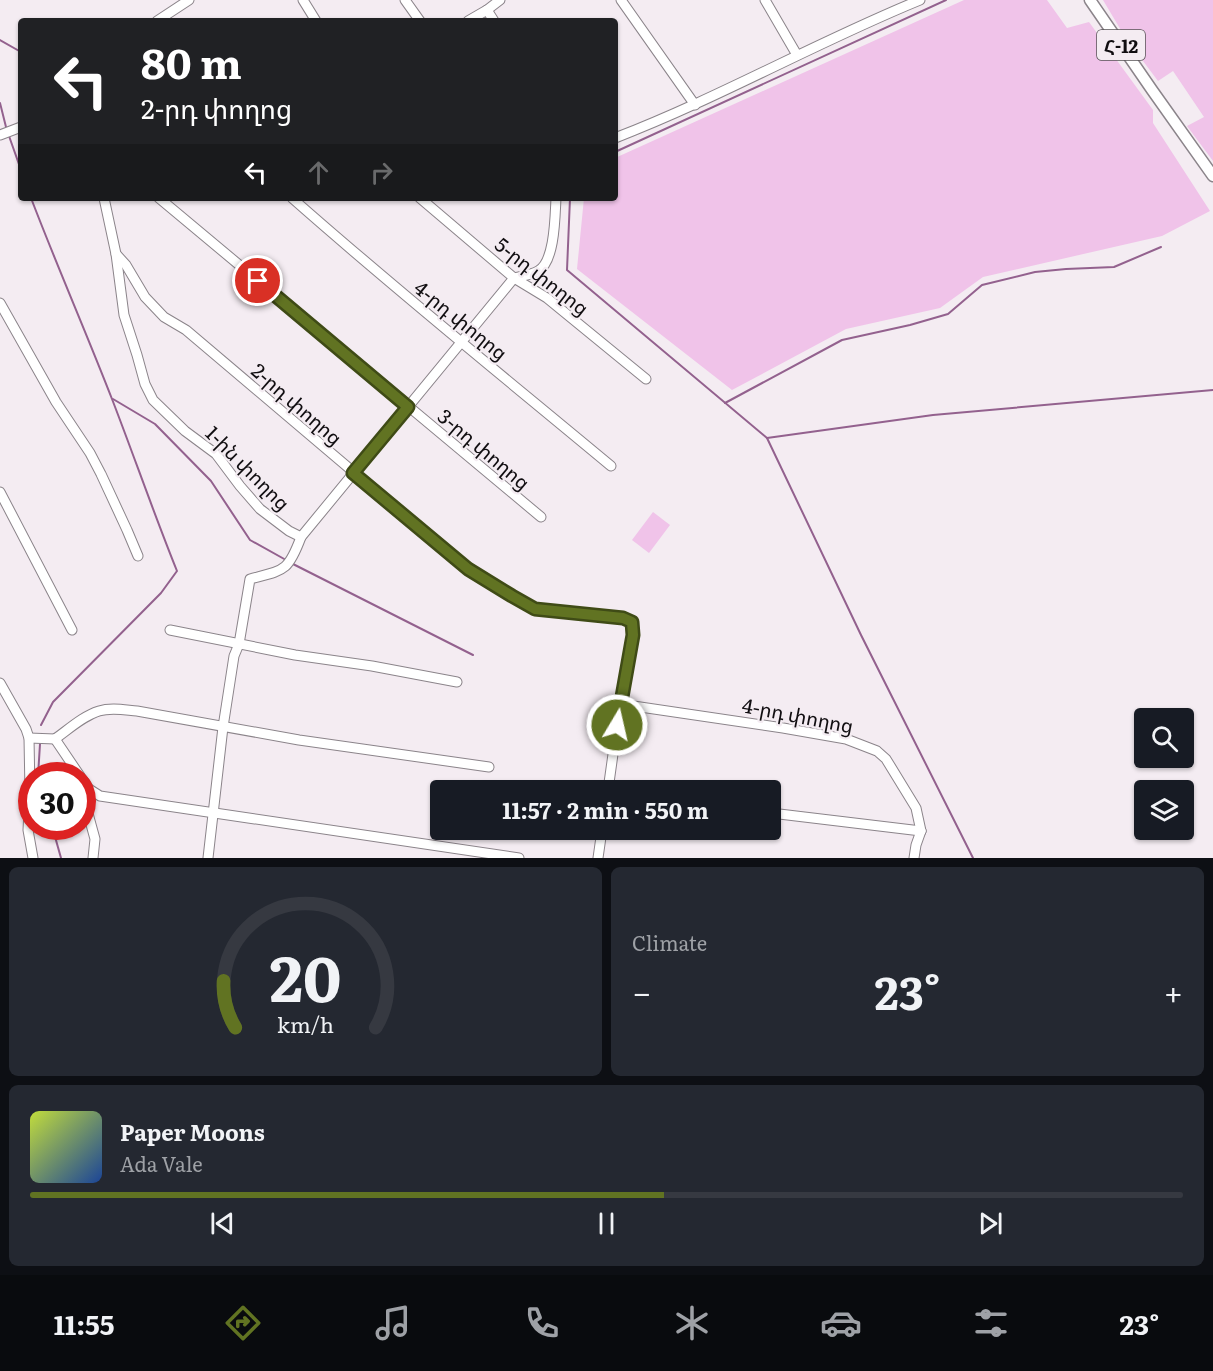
<!DOCTYPE html>
<meta charset="utf-8">
<style>
body{margin:0;font-family:Literata,"Noto Sans Armenian",serif;background:#242831;color:#f1f3f6;height:100vh;display:flex;flex-direction:column;font-size:22px;white-space:nowrap}
*{box-sizing:border-box;margin:0}
p{font-size:20px;color:#9ea1a6}
.icon{flex:none;width:33px;height:33px;fill:none;stroke:currentColor;stroke-width:2;stroke-linecap:round;stroke-linejoin:round}
.map{position:relative;height:858px;overflow:hidden}
.side{display:flex;flex-direction:column;gap:9px;padding:9px;background:#0d0f14;flex:1}
.side>*{flex:none}
.top-card{position:absolute;left:18px;top:18px;width:600px;height:183px;border-radius:6px;box-shadow:0 2px 4px #0004;background:#202124;color:#fff;overflow:hidden}
.fabs{position:absolute;left:1134px;top:708px;display:grid;gap:12px}
.fabs a{display:grid;place-items:center;width:60px;height:60px;border-radius:6px;background:#171b24;box-shadow:0 2px 4px #0004;font-size:30px}
.speed{position:absolute;left:18px;top:762px;display:flex;gap:12px;font-size:30px;font-weight:700;text-align:center}
.speed>*{display:grid;place-content:center;width:78px;height:78px;border-radius:50%;background:#171b24;box-shadow:0 2px 4px #0004;line-height:1}
.speed .limit{border:9px solid #d22;background:#fff;color:#111}
.pin{position:absolute;display:grid;place-items:center;width:51px;height:51px;color:#fff;margin:-26px;border:3px solid #fff;border-radius:50%;box-shadow:0 2px 6px #0007}
.me{position:absolute;width:66px;margin:-33px;rotate:9deg;stroke-linejoin:round;filter:drop-shadow(0 0 4px #0008)}
.turn{display:flex;align-items:center;gap:21px;height:126px;padding:0 24px;font-size:27px}
.turn .icon{width:78px;height:78px;stroke-width:2.5}
.turn b{display:block;font-size:42px;line-height:51px}
.lanes{display:flex;align-items:center;height:57px;padding:0 24px;background:#0003;justify-content:center;gap:30px;direction:ltr}
.lanes .off{opacity:.35}
.big{font-size:45px;font-weight:700;line-height:1.1}
.side .widget{flex:1;display:flex;flex-direction:column;justify-content:center;gap:9px;min-width:0;padding:0 21px;border-radius:9px;background:#242831}
.side .dial{align-items:center;gap:0}
.dial svg{height:156px;overflow:visible;fill:none;stroke:#363941;stroke-width:7;stroke-linecap:round;text-anchor:middle}
.dial text{fill:#f1f3f6;stroke:none}
.song{display:flex;align-items:center;gap:18px}
.cover{width:72px;height:72px;border-radius:9px;background:linear-gradient(135deg,hsl(70 70% 55%),hsl(220 70% 35%))}
.played{height:6px;border-radius:3px;background:linear-gradient(90deg,#617322 55%,#363941 55%)}
.keys{display:flex;justify-content:space-around;direction:ltr}
.heat{display:flex;justify-content:space-between;align-items:center;font-size:33px;direction:ltr}
.side .tiles{flex:1;display:grid;gap:9px;grid-template-columns:1fr 1fr}
.widget:last-child{grid-column:span 2}
.trip{position:absolute;left:430px;top:780px;width:351px;height:60px;border-radius:6px;background:#171b24;box-shadow:0 2px 4px #0004;font-weight:700;line-height:60px;text-align:center}
.tabs{display:flex;height:96px;justify-content:space-around;align-items:center;background:#090b0e;color:#9ea1a6}
.tabs .icon{width:42px;height:42px}
.tabs .selected{color:#617322}
.tabs b{font-size:27px;color:#f1f3f6}
.map>svg:first-child{display:block}
.green{fill:#f0c3e9}
.lines{fill:none;stroke-linecap:round;stroke-linejoin:round}
.stream{stroke:#93618e;stroke-width:2}
.minor-casing{stroke:#8b848a;stroke-width:11}
.major-casing{stroke:#8b848a;stroke-width:13}
.minor{stroke:#fff;stroke-width:9}
.major{stroke:#fff;stroke-width:10}
.route-casing{stroke:#3f4b16;stroke-width:15}
.route{stroke:#617322;stroke-width:10}
.labels{text-anchor:middle;dominant-baseline:central;stroke-width:4.5;stroke-linejoin:round;paint-order:stroke}
.shield{fill:#f4ecf2;stroke:#555154;stroke-width:1.5}
.shield-label{font-size:18px;font-weight:bold;fill:#110e11}
.street-label{font-size:20px;fill:#110e11;stroke:#f4ecf2}
</style>
<div class="map">
<svg width="1213" height="858" viewBox="0 0 1213 858">
<rect width="100%" height="100%" fill="#f4ecf2"/>
<g class="green">
<path d="M964 0H1047L1067 28 1089 22 1153 110V123L1210 211 1162 236 983 277 940 308 846 329 732 390 577 269 584 198H615V158Z"/>
<path d="M1103 0H1213V161L1187 126 1204 117 1173 71 1158 81 1125 37Z"/>
<path d="M653 512 670 525 649 553 632 540Z"/>
</g>
<g class="lines">
<g class="stream">
<path d="M0 40 21 52"/>
<path d="M0 103 7 131"/>
<path d="M9 136 21 170"/>
<path d="M615 152 946 0"/>
<path d="M31 198C57 266 86 332 112 399 134 456 154 514 177 571L161 593 53 702 41 725"/>
<path d="M570 198 567 270 767 438 933 415 1213 390"/>
<path d="M113 399 155 424 211 481 250 540 286 560"/>
<path d="M725 403 842 340 910 325 948 314 982 285 1035 272 1066 269 1114 267 1161 247"/>
<path d="M767 438 861 635 973 858"/>
<path d="M291 563 473 655"/>
<path d="M38 776 40 744"/>
<path d="M52 826 61 858"/>
</g>
<g class="minor-casing">
<g id="minor">
<path d="M303 0 316 21"/>
<path d="M405 0 420 21"/>
<path d="M621 0 695 105"/>
<path d="M765 0 797 55"/>
<path d="M487 10 494 21"/>
<path d="M157 21 189 0"/>
<path d="M468 21 487 10 500 0"/>
<path d="M0 135 21 127"/>
<path d="M615 138C719 98 817 42 920 0"/>
<path d="M104 198 116 254 124 315 137 355 145 384 153 400 185 431 216 454 240 486 260 509 289 531 301 537"/>
<path d="M159 198 541 517"/>
<path d="M292 198C396 290 504 377 611 466"/>
<path d="M420 198 514 278 547 298 646 379"/>
<path d="M116 254 126 265 145 297 164 317 186 330 468 569 511 596 535 609 623 618 632 622 633 635 620 704 608 790"/>
<path d="M0 303 56 402 90 453 101 474 127 530 138 556"/>
<path d="M0 492 72 630"/>
<path d="M170 630 295 655 372 666 457 682"/>
<path d="M0 683 26 729 29 738 30 792 28 830 33 858"/>
<path d="M620 704 783 728 846 739 877 751 886 759 916 808 921 831"/>
<path d="M29 738 55 739"/>
<path d="M55 739C69 729 83 716 99 711 111 707 125 710 137 711L299 740 489 767"/>
<path d="M55 739 80 776"/>
<path d="M82 779 89 789 100 796 519 858"/>
<path d="M84 782V799L95 839 93 858"/>
<path d="M771 813 921 831"/>
<path d="M208 858 223 727 234 656 239 644 250 579C284 570 288 572 301 537L514 278C521 276 531 275 538 271 555 262 555 216 556 198"/>
<path d="M598 858 602 830"/>
<path d="M914 858 916 845 921 831"/>
</g>
</g>
<g class="major-casing">
<path id="major" d="M1090 0 1152 90 1213 176"/>
</g>
<use href="#minor" class="minor"/>
<use href="#major" class="major"/>
</g>
<g class="lines">
<g class="route-casing">
<path id="route" d="M258 281 408 407 353 473 468 569 512 596 535 609 623 618 632 622 633 635 617 725"/>
</g>
<use href="#route" class="route"/>
</g>
<g class="labels">
<rect class="shield" x="1097" y="30" width="48" height="30" rx="4.5"/>
<g class="shield-label">
<text x="1121" y="45">Հ-12</text>
</g>
<g class="street-label">
<text transform="translate(543 275) rotate(38)">5-րդ փողոց</text>
<text transform="translate(462 319) rotate(39)">4-րդ փողոց</text>
<text transform="translate(298 403) rotate(41)">2-րդ փողոց</text>
<text transform="translate(485 448) rotate(40)">3-րդ փողոց</text>
<text transform="translate(249 467) rotate(45)">1-ին փողոց</text>
<text transform="translate(798 714) rotate(11)">4-րդ փողոց</text>
</g>
</g>
</svg>
<div class="fabs">
<a><svg class="icon" aria-label="search" viewBox="0 0 24 24"><circle cx="10" cy="10" r="6"/><path d="M15 15l6 6"/></svg></a>
<a><svg class="icon" aria-label="layers" viewBox="0 0 24 24"><path d="M12 4l9 5-9 5-9-5zM3 14l9 5 9-5"/></svg></a>
</div>
<div class="speed"><div class="limit">30</div></div>
<div class="pin" style="left:258px;top:281px;background:#d93025"><svg class="icon" aria-label="arrive" viewBox="0 0 24 24"><path d="M6 21V4h12l-3 4 3 4H6"/></svg></div>
<svg class="me" style="left:617px;top:725px" viewBox="-20 -20 40 40"><circle r="17" fill="#617322" stroke="#fff" stroke-width="3"/><path d="M0-11L8 9 0 5-8 9z" fill="#fff"/></svg>
<div class="trip">11:57 · 2 min · 550 m</div>
<div class="top-card">
<div class="turn"><svg class="icon" aria-label="left" viewBox="0 0 24 24"><path d="M17 20v-9H6M10 6l-5 5 5 5"/></svg><div><b>80 m</b>2-րդ փողոց</div></div>
<div class="lanes"><svg class="icon" aria-label="left" viewBox="0 0 24 24"><path d="M17 20v-9H6M10 6l-5 5 5 5"/></svg><svg class="icon off" aria-label="ahead" viewBox="0 0 24 24"><path d="M12 20V5M6 11l6-6 6 6"/></svg><svg class="icon off" aria-label="right" viewBox="0 0 24 24"><path d="M7 20v-9h11M14 6l5 5-5 5"/></svg></div>
</div>
</div>
<section class="side">
<div class="tiles">
<div class="widget dial"><svg viewBox="0 0 100 80">
<path d="M14 69A42 42 0 1 1 86 69"/>
<path d="M14 69A42 42 0 0 1 8 45" stroke="#617322"/>
<text x="50" y="56" font-size="32" font-weight="700">20</text>
<text x="50" y="72" font-size="11">km/h</text>
</svg></div>
<div class="widget"><p>Climate</p>
<div class="heat"><a>−</a><b class="big">23°</b><a>+</a></div>
</div>
<div class="widget">
<div class="song"><i class="cover"></i><div><b>Paper Moons</b><p>Ada Vale</p></div></div>
<div class="played"></div>
<div class="keys"><svg class="icon" aria-label="previous" viewBox="0 0 24 24"><path d="M18 5L8 12l10 7zM5 5v14"/></svg><svg class="icon" aria-label="pause" viewBox="0 0 24 24"><path d="M8 5v14M16 5v14"/></svg><svg class="icon" aria-label="next" viewBox="0 0 24 24"><path d="M6 5l10 7-10 7zM19 5v14"/></svg></div>
</div>
</div>
</section>
<nav class="tabs">
<b>11:55</b>
<svg class="icon selected" aria-label="directions" viewBox="0 0 24 24"><path d="M12 3l9 9-9 9-9-9zM9 14v-3h6M13 9l2 2-2 2"/></svg>
<svg class="icon" aria-label="music" viewBox="0 0 24 24"><path d="M9 18V5l10-2v13"/><circle cx="6" cy="18" r="3"/><circle cx="16" cy="16" r="3"/></svg>
<svg class="icon" aria-label="phone" viewBox="0 0 24 24"><path d="M5 4h4l2 5-3 2q2 4 5 5l2-3 5 2v4C11 20 4 13 5 4z"/></svg>
<svg class="icon" aria-label="climate" viewBox="0 0 24 24"><path d="M12 3v18M4 7l16 10M4 17L20 7"/></svg>
<svg class="icon" aria-label="car" viewBox="0 0 24 24"><path d="M5 17H2v-5l4-1 3-4h7l3 4 3 1v5h-3M9 17h6M6 11h13"/><circle cx="7" cy="17" r="2"/><circle cx="17" cy="17" r="2"/></svg>
<svg class="icon" aria-label="filters" viewBox="0 0 24 24"><path d="M4 7h16M4 17h16"/><circle cx="9" cy="7" r="2"/><circle cx="15" cy="17" r="2"/></svg>
<b>23°</b>
</nav>
